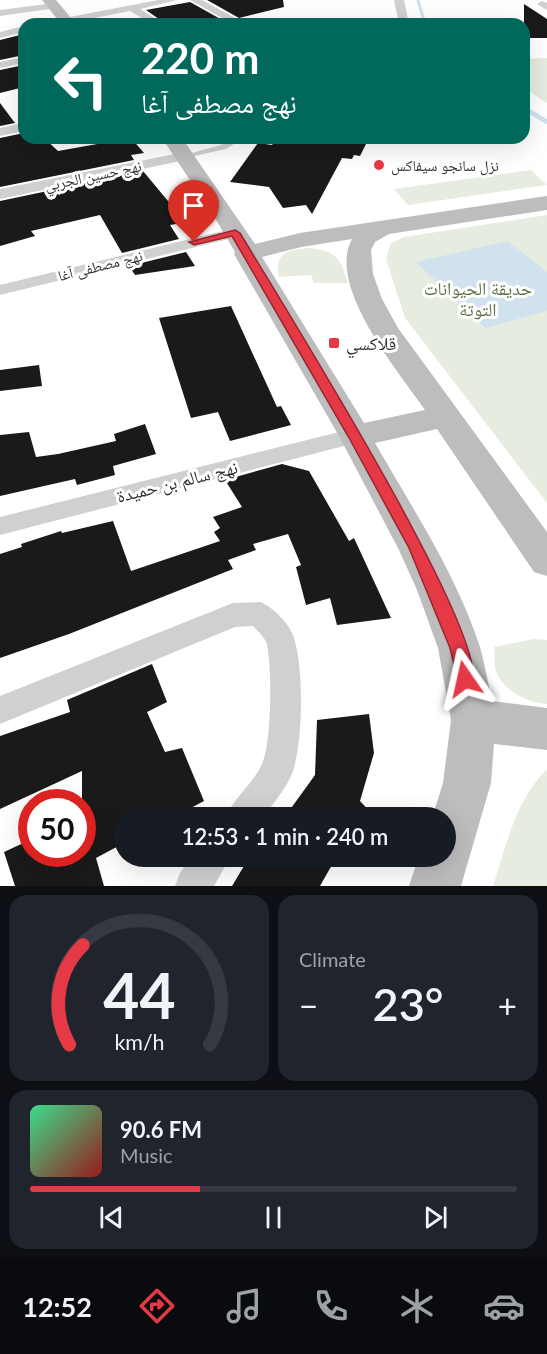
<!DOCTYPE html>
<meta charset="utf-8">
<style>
body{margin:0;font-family:Lato,"Noto Naskh Arabic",sans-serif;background:#20242c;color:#f1f3f6;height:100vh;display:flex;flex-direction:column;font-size:22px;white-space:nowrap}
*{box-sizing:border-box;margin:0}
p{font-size:20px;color:#9ea1a6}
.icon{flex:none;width:33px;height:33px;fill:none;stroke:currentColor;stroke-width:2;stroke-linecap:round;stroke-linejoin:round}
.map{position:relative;height:886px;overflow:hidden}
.sheet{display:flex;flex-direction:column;gap:9px;padding:9px;background:#0d0f14;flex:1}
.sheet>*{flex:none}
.banner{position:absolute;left:18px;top:18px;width:512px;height:126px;border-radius:18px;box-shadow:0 6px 24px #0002;background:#00695c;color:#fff;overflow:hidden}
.speed{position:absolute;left:18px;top:789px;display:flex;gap:12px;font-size:30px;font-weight:700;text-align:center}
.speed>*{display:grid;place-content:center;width:78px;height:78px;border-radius:50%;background:#171b24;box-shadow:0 6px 24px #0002;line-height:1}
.speed .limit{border:9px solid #d22;background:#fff;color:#111}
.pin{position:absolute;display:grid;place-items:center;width:51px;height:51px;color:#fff;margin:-62px -26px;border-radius:50% 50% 50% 0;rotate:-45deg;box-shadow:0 0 6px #0007}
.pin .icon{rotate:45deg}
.me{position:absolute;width:66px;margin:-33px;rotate:349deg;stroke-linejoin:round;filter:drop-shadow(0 0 4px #0008)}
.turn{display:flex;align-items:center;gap:21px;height:126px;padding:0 24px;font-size:27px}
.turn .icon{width:78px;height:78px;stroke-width:2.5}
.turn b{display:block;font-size:42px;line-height:51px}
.big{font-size:45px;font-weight:600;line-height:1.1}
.sheet .widget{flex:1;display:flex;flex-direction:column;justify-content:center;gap:9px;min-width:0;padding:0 21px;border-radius:18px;background:#20242c}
.sheet .dial{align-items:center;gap:0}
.dial svg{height:156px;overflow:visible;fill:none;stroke:#363941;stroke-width:7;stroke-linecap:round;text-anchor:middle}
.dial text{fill:#f1f3f6;stroke:none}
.song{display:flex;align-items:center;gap:18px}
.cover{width:72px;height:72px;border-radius:9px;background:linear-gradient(135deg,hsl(150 70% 55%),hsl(0 70% 35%))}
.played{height:6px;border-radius:3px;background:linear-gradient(90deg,#e63946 35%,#363941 35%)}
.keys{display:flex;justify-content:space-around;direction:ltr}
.heat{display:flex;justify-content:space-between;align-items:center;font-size:33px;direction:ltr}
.sheet .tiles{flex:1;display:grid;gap:9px;grid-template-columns:1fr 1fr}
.widget:last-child{grid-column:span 2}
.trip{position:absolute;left:114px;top:807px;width:342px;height:60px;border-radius:30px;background:#171b24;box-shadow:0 6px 24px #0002;font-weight:600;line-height:60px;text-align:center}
.menu{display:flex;height:96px;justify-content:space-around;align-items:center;background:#090b0e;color:#9ea1a6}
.menu .icon{width:42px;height:42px}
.menu .on{color:#e63946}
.menu b{font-size:27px;color:#f1f3f6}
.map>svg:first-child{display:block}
.green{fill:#e6ecdf}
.water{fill:#cfe2ee}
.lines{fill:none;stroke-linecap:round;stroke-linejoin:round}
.stream-far1{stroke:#cfe2ee;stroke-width:3}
.stream{stroke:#cfe2ee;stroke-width:4.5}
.building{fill:#1a1a1a}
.lane{fill:#d0d0d0;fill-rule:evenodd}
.street{fill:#d0d0d0;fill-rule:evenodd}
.secondary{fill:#bdbdbd;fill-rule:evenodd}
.route{fill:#e63946;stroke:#96252e;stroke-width:1.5}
.poi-dot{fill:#e63946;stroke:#fff;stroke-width:2}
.labels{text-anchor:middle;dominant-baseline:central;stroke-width:6;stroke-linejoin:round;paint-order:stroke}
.far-poi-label{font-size:15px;fill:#333;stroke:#fff;text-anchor:start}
.far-street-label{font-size:15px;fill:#333;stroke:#fff}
.park-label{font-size:18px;fill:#56703f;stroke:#fff}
.poi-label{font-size:18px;fill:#333;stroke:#fff;text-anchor:start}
.street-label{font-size:18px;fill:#333;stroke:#fff}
</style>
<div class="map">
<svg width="547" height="886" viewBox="0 0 547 886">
<rect width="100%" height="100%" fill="#fff"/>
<g class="green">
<path d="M547 58V103L524 88V59Z"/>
<path d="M531 170 547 185 408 205 394 189Z"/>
<path d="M547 215V503L405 318 386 259 391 243 404 237Z"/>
<path d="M311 248C338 252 340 259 348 283H314L311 275 279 277C274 252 289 249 311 248Z"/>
<path d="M533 639 547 640V704C529 703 503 691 496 671 494 665 495 654 494 647Z"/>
<path d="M547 769V886H493C506 846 516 799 547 769Z"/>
</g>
<path class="water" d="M508 241 547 272V311L485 328 416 262Z"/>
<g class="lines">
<path class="stream-far1" d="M418 0 425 24"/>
<path class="stream" d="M524 108 547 122"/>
</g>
<g class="building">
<path d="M207 0H283L284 7 239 18Z"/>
<path d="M190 2 224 21 213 24H166L146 10Z"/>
<path d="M524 4 547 19V38H524Z"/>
<path d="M24 34V55L0 60V40Z"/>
<path d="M24 65V87L0 93V70Z"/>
<path d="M0 103 15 123 0 126Z"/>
<path d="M24 133V138H44L58 151 131 138 144 153 131 155 134 160 0 187V138Z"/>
<path d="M277 138H369L360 156 354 155 352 159 342 158 312 214 306 205 283 208 269 187 230 182 258 143 272 145Z"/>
<path d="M143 171 173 207 186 206 194 221 170 225 179 239 122 253 100 215 31 231 35 236 0 246V201Z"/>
<path d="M186 252 195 266 135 275 129 266Z"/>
<path d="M231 306 277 407 281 406 291 425 230 441 218 412 191 418 159 318Z"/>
<path d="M39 365 42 386 0 391V370Z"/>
<path d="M145 424 156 454 113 466 115 475 77 485 75 479 0 496V435L29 432 36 457 58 454 116 441 114 434Z"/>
<path d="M282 464 309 471 349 541 354 538 391 618 337 625 330 598 306 605 296 567 301 565 288 534 253 544 256 550 228 560 233 569 69 634 0 658V554L22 547 21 544 61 531 62 533 113 521 131 571 220 541 214 532 220 528 213 517 242 507 225 480Z"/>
<path d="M152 664 167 702 147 712 165 752 182 748 204 801 172 818H124V843L96 858 104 886H15L4 852 32 839V854H82V771L0 809V736L70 712 67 700Z"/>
<path d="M369 714 374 753 360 801 376 818H284L315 775 317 720Z"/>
<path d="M250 856H337L320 886H232Z"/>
</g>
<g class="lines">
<path class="lane" d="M234 138H243L226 149 185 158 181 156 221 145Z"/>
<g class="street">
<path d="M158 0H177L140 9 164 24H152L130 11 64 24H44L49 21Z"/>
<path d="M190 0H202L246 24H233Z"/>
<path d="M394 0H404L409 24H399Z"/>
<path d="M542 1 547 3V10L537 4Z"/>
<path d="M54 3 57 4V8L0 16V10Z"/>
<path d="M24 26V32L0 38V32Z"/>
<path d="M24 57V63L0 68V62Z"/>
<path d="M24 123V131L0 136V128Z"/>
<path d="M185 152 192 156 190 159 0 199V189Z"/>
<path d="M235 228 241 230 243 233 241 236 0 295V285Z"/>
<path d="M355 428 363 431 366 436 363 441 0 535V517Z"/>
<path d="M260 602C273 607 290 624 294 638 304 670 303 739 293 771 287 788 273 803 263 818H225C234 797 253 784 262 764 272 742 272 668 267 644 265 638 258 631 253 626L235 627 0 724V696L223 607 233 603Z"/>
<path d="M192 856H231L214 886H175L180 873Z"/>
</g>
<g class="secondary">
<path d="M42 0H56L76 24H61Z"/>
<path d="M162 138H182L255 244 300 233 547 196V210L389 234 375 242 371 250 373 274 382 299 398 328 547 532V576L534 572 437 429 375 443C413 509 456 574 480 647 485 665 488 683 492 701L547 708V750L494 744 491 783 461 886H409L419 856H446V818H432L443 783 451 720 438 648 417 590 398 548 339 436 234 254 235 252 215 218ZM352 239C326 286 399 372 425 410L364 423 262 257 301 247Z"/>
</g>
</g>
<path class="route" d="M235 230 240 233C275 292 493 638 472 685L465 687 459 685 450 648 409 548 348 436 232 236 194 245 189 242Z"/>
<g class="poi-dot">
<circle cx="379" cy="165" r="6"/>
<rect x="328" y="337" width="12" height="12" rx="3"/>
</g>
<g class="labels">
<g class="far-poi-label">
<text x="391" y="165">نزل سانجو سيفاكس</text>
</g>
<g class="far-street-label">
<text transform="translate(93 175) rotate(-12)">نهج حسين الجربي</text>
<text transform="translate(100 265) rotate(-14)">نهج مصطفى آغا</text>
</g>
<g class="park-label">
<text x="478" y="288">حديقة الحيوانات<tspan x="478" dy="21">التوتة</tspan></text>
</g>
<g class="poi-label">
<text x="346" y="343">قلاكسي</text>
</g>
<g class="street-label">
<text transform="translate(177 481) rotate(-14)">نهج سالم بن حميدة</text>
</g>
</g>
</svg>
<div class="speed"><div class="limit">50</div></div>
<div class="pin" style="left:194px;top:242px;background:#d93025"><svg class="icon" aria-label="arrive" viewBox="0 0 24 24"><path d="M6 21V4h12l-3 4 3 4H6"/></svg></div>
<svg class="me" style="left:465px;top:679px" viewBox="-20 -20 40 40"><path d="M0-17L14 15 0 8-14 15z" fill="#e63946" stroke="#fff" stroke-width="4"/></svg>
<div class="trip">12:53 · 1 min · 240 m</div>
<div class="banner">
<div class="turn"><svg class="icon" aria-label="left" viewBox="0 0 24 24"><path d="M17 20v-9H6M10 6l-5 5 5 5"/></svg><div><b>220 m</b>نهج مصطفى آغا</div></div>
</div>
</div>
<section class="sheet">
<div class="tiles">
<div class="widget dial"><svg viewBox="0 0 100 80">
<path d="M14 69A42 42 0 1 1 86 69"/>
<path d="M14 69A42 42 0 0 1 21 18" stroke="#e63946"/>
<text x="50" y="56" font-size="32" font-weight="700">44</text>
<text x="50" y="72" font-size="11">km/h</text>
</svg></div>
<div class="widget"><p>Climate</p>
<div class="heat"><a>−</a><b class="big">23°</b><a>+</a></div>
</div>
<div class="widget">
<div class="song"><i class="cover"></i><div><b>90.6 FM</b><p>Music</p></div></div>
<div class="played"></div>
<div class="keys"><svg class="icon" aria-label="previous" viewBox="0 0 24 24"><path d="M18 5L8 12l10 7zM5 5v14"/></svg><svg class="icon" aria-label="pause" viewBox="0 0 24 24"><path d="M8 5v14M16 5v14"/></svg><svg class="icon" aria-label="next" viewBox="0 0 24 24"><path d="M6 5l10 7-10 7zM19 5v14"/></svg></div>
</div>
</div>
</section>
<nav class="menu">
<b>12:52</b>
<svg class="icon on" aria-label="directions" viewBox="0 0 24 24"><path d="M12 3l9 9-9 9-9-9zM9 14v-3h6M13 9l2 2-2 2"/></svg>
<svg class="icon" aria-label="music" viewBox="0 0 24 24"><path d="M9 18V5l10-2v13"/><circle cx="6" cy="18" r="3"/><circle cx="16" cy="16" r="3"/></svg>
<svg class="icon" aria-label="phone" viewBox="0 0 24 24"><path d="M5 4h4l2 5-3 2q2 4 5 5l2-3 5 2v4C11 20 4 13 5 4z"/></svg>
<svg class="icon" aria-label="climate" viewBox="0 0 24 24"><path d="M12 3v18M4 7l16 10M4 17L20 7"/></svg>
<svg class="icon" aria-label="car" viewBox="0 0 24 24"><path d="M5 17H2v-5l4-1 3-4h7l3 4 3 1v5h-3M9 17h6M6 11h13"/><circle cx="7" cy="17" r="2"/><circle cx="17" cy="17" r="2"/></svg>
</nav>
